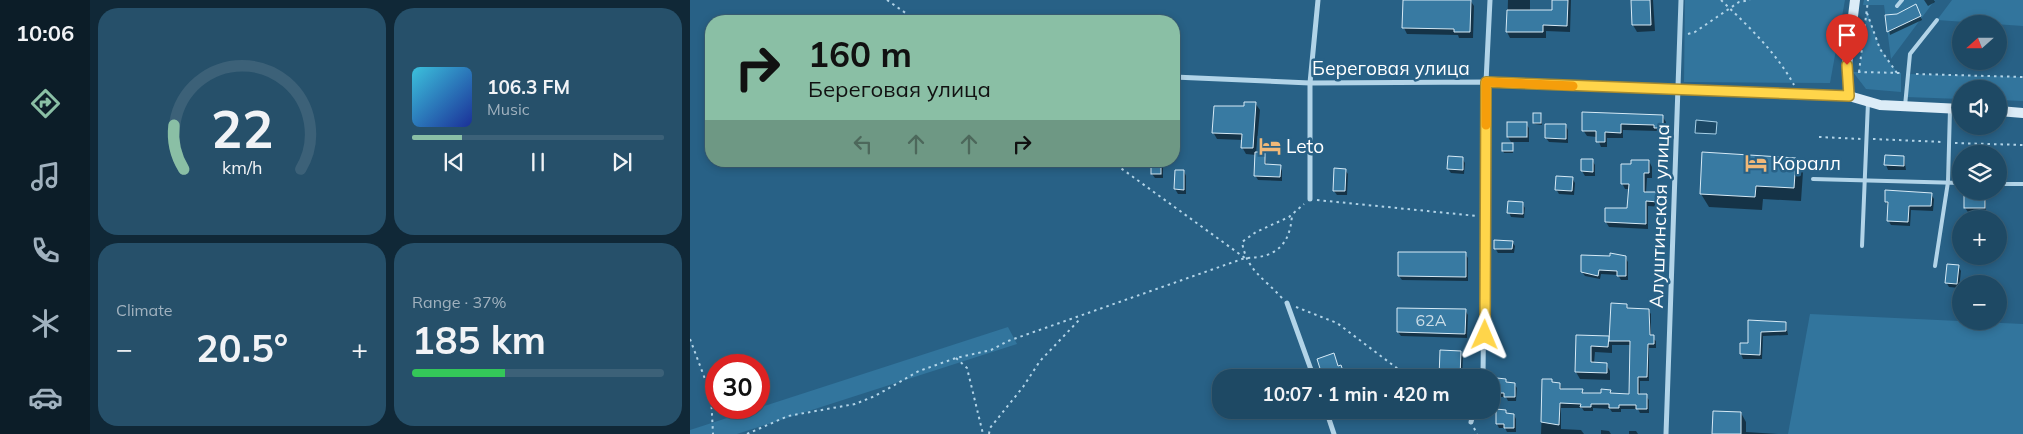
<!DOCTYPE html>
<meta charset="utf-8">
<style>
body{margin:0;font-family:Mulish,sans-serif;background:#26506a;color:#f1f3f6;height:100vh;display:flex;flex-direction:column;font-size:19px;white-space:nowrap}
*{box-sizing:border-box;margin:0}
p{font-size:16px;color:#a1b2bf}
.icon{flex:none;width:28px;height:28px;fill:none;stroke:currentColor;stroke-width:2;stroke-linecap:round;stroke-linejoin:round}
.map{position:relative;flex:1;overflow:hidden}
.sheet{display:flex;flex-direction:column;gap:8px;padding:8px;background:#102837;width:600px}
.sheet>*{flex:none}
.guide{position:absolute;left:15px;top:15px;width:475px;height:152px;border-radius:20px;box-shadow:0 2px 8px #0003,0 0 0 1px #3c6178;background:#8abfa5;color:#111;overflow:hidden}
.needle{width:32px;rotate:249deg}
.controls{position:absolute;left:1262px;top:15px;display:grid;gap:10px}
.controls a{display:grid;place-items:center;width:55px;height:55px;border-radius:50%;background:#1e4964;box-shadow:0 2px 8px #0003,0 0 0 1px #3c6178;font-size:25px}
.speed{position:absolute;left:15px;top:354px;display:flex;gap:10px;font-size:25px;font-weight:700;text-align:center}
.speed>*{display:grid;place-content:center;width:65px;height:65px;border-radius:50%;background:#1e4964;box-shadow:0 2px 8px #0003,0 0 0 1px #3c6178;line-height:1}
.speed .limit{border:8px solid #d22;background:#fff;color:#111}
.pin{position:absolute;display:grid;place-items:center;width:42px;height:42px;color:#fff;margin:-51px -21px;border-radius:50% 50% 50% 0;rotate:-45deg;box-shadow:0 0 5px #0007}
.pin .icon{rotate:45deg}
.me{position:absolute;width:55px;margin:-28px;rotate:1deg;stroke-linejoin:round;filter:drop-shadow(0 0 4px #0008)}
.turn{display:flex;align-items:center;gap:18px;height:105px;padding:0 20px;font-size:22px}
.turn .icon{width:65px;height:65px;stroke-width:2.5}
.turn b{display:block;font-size:35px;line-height:42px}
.lanes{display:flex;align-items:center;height:48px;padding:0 20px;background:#0003;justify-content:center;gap:25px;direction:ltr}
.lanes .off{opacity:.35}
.big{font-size:38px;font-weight:700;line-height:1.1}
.sheet .widget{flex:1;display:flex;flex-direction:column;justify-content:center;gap:8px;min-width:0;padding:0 18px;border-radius:20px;background:#26506a}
.sheet .dial{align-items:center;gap:0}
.dial svg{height:130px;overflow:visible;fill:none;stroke:#3c6178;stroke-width:7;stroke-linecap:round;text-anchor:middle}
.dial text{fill:#f1f3f6;stroke:none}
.song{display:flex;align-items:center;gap:15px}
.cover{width:60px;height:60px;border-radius:8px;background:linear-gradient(135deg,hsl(190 70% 55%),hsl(230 70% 35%))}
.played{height:5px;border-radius:2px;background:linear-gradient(90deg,#8abfa5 20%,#3c6178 20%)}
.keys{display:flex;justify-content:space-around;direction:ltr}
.heat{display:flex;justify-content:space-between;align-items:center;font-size:28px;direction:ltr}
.charge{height:8px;border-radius:4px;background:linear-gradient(90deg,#34c759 37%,#3c6178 0)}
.sheet .tiles{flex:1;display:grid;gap:8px;grid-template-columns:repeat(2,1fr)}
.trip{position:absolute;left:522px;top:369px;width:288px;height:50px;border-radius:20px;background:#1e4964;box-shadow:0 2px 8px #0003,0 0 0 1px #3c6178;font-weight:700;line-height:50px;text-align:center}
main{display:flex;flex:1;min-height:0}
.tabs{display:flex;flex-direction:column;width:90px;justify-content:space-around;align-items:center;background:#0c1d28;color:#a1b2bf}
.tabs .icon{width:35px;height:35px}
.tabs .selected{color:#8abfa5}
.tabs b{font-size:22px;color:#f1f3f6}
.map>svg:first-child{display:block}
.green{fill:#32759d}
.water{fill:#1c4966;stroke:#a7d1e8}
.shadow{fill:#0007}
.building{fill:#387aa2;stroke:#d6eaf6}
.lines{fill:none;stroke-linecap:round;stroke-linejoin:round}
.path{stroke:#b2d4e8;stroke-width:2;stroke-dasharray:2.5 4;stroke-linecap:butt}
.lane{stroke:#b2d4e8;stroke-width:4}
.street{stroke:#b2d4e8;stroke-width:5}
.secondary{stroke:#dcecf7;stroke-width:10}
.route-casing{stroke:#a68a30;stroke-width:12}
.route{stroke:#ffd54a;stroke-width:9}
.slow{stroke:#f59e0b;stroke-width:9}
.labels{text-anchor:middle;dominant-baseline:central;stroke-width:5;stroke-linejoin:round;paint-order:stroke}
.number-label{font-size:16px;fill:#cddee8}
.street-label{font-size:19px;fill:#fff;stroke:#286186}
.poi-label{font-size:19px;fill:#fff;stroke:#286186;text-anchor:start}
</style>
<main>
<nav class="tabs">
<b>10:06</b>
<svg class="icon selected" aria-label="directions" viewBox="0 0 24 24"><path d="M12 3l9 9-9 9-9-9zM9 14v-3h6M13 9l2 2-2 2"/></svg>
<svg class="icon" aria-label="music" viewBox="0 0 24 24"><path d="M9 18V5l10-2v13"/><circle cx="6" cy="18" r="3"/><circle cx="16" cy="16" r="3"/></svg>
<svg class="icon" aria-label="phone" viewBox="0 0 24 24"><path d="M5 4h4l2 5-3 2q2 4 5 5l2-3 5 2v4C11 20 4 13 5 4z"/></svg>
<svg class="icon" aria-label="climate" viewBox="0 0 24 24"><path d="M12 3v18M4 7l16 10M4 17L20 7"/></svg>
<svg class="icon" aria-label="car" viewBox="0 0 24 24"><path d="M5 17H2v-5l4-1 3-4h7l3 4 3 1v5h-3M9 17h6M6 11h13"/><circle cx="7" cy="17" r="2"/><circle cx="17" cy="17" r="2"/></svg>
</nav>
<section class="sheet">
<div class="tiles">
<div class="widget dial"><svg viewBox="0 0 100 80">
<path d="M14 69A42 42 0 1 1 86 69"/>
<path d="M14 69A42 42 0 0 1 8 42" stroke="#8abfa5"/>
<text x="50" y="56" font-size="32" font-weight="700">22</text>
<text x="50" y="72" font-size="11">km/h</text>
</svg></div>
<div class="widget">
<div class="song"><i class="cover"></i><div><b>106.3 FM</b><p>Music</p></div></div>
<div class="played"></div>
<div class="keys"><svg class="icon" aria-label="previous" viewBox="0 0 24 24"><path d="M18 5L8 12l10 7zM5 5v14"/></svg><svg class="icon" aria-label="pause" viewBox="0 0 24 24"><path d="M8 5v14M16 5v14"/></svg><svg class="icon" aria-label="next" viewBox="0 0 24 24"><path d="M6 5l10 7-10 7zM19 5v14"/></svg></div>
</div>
<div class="widget"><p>Climate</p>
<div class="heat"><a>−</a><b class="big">20.5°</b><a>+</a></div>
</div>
<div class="widget"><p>Range · 37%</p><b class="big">185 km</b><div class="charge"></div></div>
</div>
</section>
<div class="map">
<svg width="1333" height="434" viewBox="0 0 1333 434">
<rect width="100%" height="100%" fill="#286186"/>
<g class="green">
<path d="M995 0H1155L1140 83 994 82Z"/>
<path d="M1174 0H1245L1201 59 1194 5H1173Z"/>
<path d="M1262 0H1333V26L1247 20Z"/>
<path d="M1177 11C1184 34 1191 55 1208 73H1211V92L1176 89 1163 72H1169Z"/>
<path d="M1218 74 1333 77V101L1309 100V89H1271V99L1216 97Z"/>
<path d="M1120 314 1333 324V434H1098Z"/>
<path d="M318 327 327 344 47 434H0V430Z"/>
</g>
<path class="water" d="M1006 120 1027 122 1026 134 1005 133Z"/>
<g class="shadow">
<path d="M714 0H780L784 6 783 38H769L768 35 717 34 714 28Z"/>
<path d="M818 0H840V10L863 11V0H881L880 32 856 31V38H820L817 32Z"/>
<path d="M942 0H963L965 31 947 32 943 25Z"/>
<path d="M1234 0H1244L1245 2 1238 6Z"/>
<path d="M1226 5 1232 20 1200 35 1196 16 1207 15Z"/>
<path d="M565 103 570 110 566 153H574L577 166H590L592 171V181L568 180 565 175 566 155 556 154 552 147 553 140 527 139 523 132 555 107Z"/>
<path d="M851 114 852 125 845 124 844 123Z"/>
<path d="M972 116 976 122 975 134 969 133 967 131 933 130V138H917V147H911L907 137 897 136 893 130Z"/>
<path d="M818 124H836L839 128V142H821L818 137Z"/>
<path d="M876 126 878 130V143L859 142 856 138Z"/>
<path d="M822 144 823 153H814L813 151Z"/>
<path d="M1196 157H1214L1216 170H1198L1196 165Z"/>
<path d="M772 158 775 163 774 174 761 173 758 169Z"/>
<path d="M1105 159 1113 172 1111 201 1073 199 1072 210 1019 207 1011 194Z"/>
<path d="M892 160H902L905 165V176H895L892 171Z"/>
<path d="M229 161H247V162L232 167Z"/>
<path d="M463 161H473V178H465L462 174Z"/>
<path d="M959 161 962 167V178H957L956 193 968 194 971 199V207L958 206V229L919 227 916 222 939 209 940 189H935L932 183Z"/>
<path d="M655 170 658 174 657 195H647L644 191Z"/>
<path d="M486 171H494L496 176V194H488L485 189Z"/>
<path d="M882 178 885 183 884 195 869 194 866 189Z"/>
<path d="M1241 194 1244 199 1243 211 1221 210 1220 226 1201 225 1198 220 1199 207 1196 202Z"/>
<path d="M1294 196 1296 201V213L1278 212 1275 208Z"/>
<path d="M832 203 835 208 834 218 821 217 819 212Z"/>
<path d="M822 242 825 246 824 253H808L805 248Z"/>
<path d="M775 254 778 258V281L712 280 709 276Z"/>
<path d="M921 257H935L938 262V280H931L928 275 911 274 910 279 895 276 892 272Z"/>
<path d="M1268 266 1271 271 1269 288 1259 287 1256 282Z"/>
<path d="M922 304 936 305 939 309 958 310 961 314V337L966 341V348H959V381H950V396H956L959 400V413H950L948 409H931V412H922L920 409 903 408V411H894L892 408H871V429L891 430 894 434H908H851L853 380 870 384 872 390H892L894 394 912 395 920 391 922 395H940L941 345H922V353L905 352 904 363 916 364 920 371V380L890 379 886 372 887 336 918 337 920 342Z"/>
<path d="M775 310 778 315 777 338 711 336 708 332Z"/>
<path d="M1059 321 1096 323 1098 335 1073 336 1072 359H1053L1051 354V344L1059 345Z"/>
<path d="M770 352 773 356 772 378H750Z"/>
<path d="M815 380 818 384H824L827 388 826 401H818L816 397H810L807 393Z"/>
<path d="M815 411 817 415H824L826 419V432H817L815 428H809L807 424Z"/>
<path d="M1051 413 1056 422V432L1088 434H1023Z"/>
<path d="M911 430 919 431 921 434H911Z"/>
<path d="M939 431H946L948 434H939Z"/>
</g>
<g class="building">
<path d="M713 0H781L780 32H764V29L712 28Z"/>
<path d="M862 0H878L877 26 853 25V32H816L817 10H862Z"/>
<path d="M941 0H960L961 25H942Z"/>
<path d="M1226 4 1231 16 1197 32 1195 15 1207 14Z"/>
<path d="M554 102H566L563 148H551L552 134 522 133 524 106H554Z"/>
<path d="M892 112 973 115V128H964V125L931 124V133L915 132V142H906V131H892Z"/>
<rect x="843" y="113" width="8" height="10"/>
<rect x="817" y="122" width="20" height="15"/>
<path d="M855 124H876V139L855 138Z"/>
<rect x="812" y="143" width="11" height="8"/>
<path d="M565 152H575V164L591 165 590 177 564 176Z"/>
<path d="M1012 152 1106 158 1104 188 1066 186 1065 197 1010 194Z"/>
<path d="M1195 155 1214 156V166L1194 165Z"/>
<path d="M758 156 773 157V170L757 169Z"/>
<path d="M891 159H903V172L891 171Z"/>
<path d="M941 160H959V173H954V192H969L968 202 956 201V224L915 222V208H937L939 184H931V164H941Z"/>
<rect x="461" y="161" width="10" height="13"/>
<path d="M644 168 656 169 655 191H643Z"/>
<path d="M485 170H494V190L484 189Z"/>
<path d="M866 176 883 177 882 191 865 190Z"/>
<path d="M1195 190 1242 193 1241 206H1219L1218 222 1197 221 1198 202H1195Z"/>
<rect x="1274" y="195" width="21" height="13"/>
<path d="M818 201 833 202V214L817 213Z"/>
<path d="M804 240 823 241 822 249H804Z"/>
<path d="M708 252H776V277L708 276Z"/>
<path d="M920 253 936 256V276H927V271L909 270 908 276 891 272V255L920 256Z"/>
<path d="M1257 264 1269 265 1267 284 1255 283Z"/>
<path d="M921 303 937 304V308L959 309 960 335H964V344H958L957 377H948V394H957V409H946V405H929V408H919V404H901V407H890L891 404 870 403 869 425 851 422 852 379H862V382L870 383V389H893L892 393H911V389L921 390 920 393 939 394 940 341H919Z"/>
<path d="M707 308 776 309 775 334 707 332Z"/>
<path d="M1058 320 1096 322V331L1071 332 1070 355 1050 354V343H1058Z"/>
<path d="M886 335 919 336 918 347 901 346V362L917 363V373L885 372Z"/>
<path d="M750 350 771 351 770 378H749Z"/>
<path d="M644 353 648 366 651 365 653 371 660 369 663 378H633L627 359Z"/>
<path d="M807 378 816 379V382L825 383V397H814V393H806Z"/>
<path d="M806 409 816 410V413L824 414V428H814V424H806Z"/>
<path d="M1023 411 1051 412V434H1022Z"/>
</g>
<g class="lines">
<g class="path">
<path d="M197 0 227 21"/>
<path d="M1031 0C1058 26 1086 52 1104 85"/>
<path d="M1177 13 1190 49 1207 73"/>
<path d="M998 34 1005 32 1049 2 1060 0"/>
<path d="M1168 72 1211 73"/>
<path d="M1169 72 1178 0"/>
<path d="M1226 74 1333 77"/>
<path d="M1129 137 1171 139"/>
<path d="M1183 139 1253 142"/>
<path d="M1265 143 1333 145"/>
<path d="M421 161 555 258"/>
<path d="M627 200 787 216"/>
<path d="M592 298C573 277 557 271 552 242L566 232 599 217 614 204"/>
<path d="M606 307 647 323 720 378"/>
<path d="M0 339 21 395 23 434"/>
<path d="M266 358 277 368 293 434"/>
<path d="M764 410 774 417"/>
<path d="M784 428 787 434"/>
<path d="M57 434 98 416 165 404 185 396 229 371 266 358 301 350 318 341 555 258C585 258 600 246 602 215"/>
<path d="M299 434 300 428 333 387 350 361 391 318"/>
</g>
<g class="lane">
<path d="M1207 6 1212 0"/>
<path d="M1215 106 1220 54 1247 20"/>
<path d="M1123 179 1271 183"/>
<path d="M1309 184H1333"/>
<path d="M1172 246 1178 102"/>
<path d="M1245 266 1258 182 1260 109"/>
</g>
<g class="street">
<path d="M484 77 620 83 796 82 1159 96"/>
<path d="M620 199V83L628 0"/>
<path d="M597 303 624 378"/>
<path d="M793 378 796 82 800 0"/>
<path d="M636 410 644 434"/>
<path d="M781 422 784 410"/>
<path d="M976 434 991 0"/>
</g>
<g class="secondary">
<path d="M1165 0 1157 65 1159 96 1190 105 1271 109"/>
<path d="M1309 111 1333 113"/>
</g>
</g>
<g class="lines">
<g class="route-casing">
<path id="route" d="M795 335 796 82 1159 96 1157 65"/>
</g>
<use href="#route" class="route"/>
<path class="slow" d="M796 125V82L883 86"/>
</g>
<defs>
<g id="hotel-bare" transform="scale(1.725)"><path d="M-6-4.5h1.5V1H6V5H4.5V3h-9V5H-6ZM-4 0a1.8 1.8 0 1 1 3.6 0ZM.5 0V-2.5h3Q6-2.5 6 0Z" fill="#f0b878" stroke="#286186" stroke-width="2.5" paint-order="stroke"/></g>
</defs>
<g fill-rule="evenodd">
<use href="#hotel-bare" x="580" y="146"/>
<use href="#hotel-bare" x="1066" y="163"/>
</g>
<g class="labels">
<g class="number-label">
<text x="741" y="320">62А</text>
</g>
<g class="street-label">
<text x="701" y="68">Береговая улица</text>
<text transform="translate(969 216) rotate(-88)">Алуштинская улица</text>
</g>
<g class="poi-label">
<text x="596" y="146">Leto</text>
<text x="1082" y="163">Коралл</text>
</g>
</g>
</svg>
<div class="controls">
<a><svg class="needle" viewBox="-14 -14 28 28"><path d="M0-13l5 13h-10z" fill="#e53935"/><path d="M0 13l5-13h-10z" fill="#a1b2bf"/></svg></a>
<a><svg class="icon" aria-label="sound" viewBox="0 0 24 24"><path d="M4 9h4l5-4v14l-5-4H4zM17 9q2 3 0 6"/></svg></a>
<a><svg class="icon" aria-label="layers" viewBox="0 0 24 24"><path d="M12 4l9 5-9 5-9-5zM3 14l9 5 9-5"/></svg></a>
<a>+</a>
<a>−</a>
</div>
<div class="speed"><div class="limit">30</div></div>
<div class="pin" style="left:1157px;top:65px;background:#d93025"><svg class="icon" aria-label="arrive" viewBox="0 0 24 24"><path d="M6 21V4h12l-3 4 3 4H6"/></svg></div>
<svg class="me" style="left:795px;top:335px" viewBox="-20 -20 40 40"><path d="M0-17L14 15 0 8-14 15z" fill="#ffd54a" stroke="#fff" stroke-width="4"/></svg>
<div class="trip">10:07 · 1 min · 420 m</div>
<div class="guide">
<div class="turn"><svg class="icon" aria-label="right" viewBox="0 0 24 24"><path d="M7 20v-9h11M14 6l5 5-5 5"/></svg><div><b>160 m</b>Береговая улица</div></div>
<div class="lanes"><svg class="icon off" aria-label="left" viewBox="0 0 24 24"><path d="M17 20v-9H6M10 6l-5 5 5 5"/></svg><svg class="icon off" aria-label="ahead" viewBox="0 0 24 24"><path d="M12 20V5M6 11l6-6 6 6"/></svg><svg class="icon off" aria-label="ahead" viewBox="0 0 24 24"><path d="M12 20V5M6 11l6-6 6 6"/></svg><svg class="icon" aria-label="right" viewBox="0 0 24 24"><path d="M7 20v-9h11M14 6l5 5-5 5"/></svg></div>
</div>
</div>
</main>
